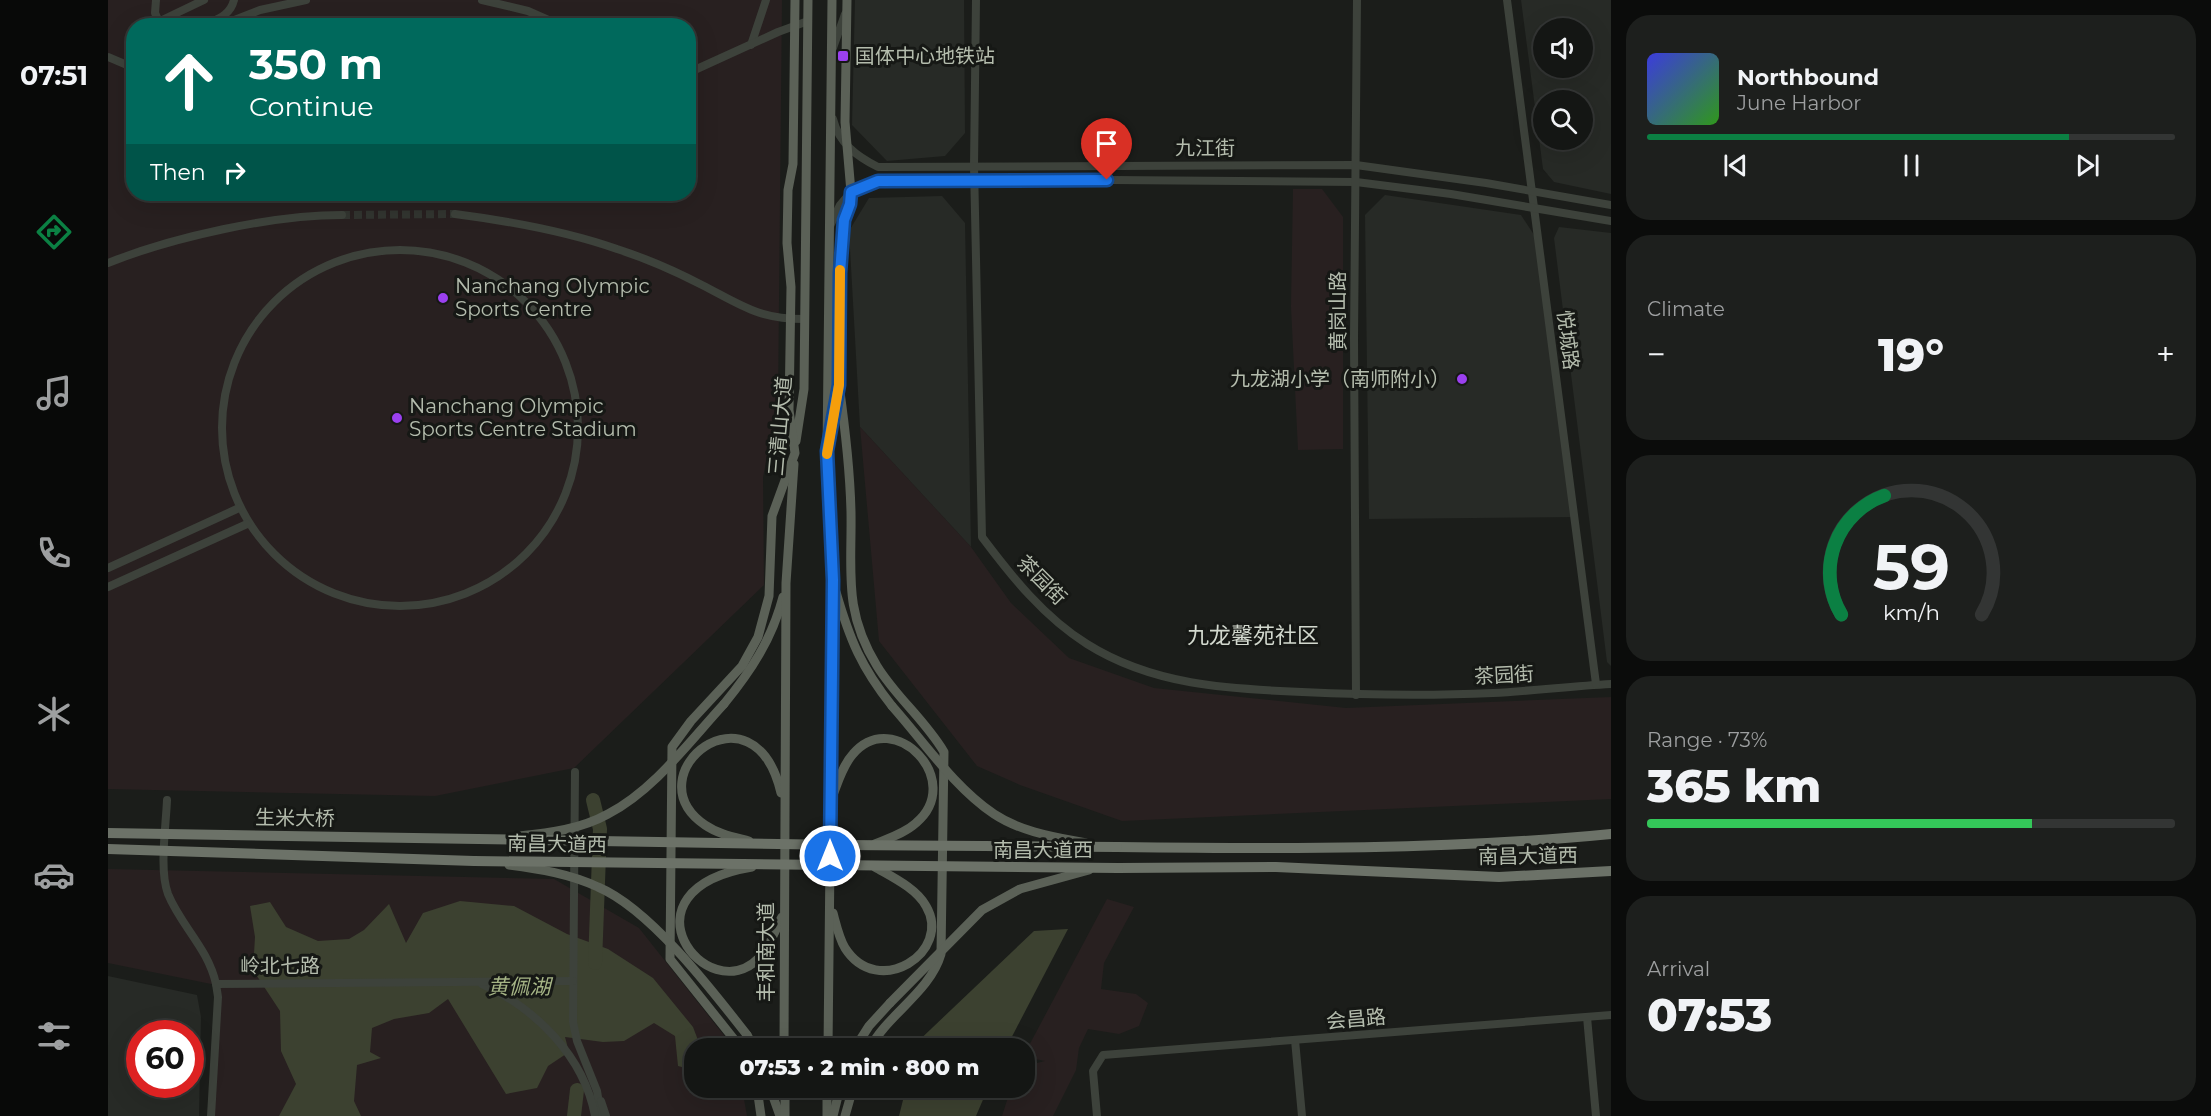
<!DOCTYPE html>
<meta charset="utf-8">
<style>
body{margin:0;font-family:Montserrat,"Noto Sans SC",sans-serif;background:#1d1f1d;color:#f1f3f6;height:100vh;display:flex;flex-direction:column;font-size:22px;white-space:nowrap}
*{box-sizing:border-box;margin:0}
p{font-size:20px;color:#9d9fa0}
.icon{flex:none;width:33px;height:33px;fill:none;stroke:currentColor;stroke-width:2;stroke-linecap:round;stroke-linejoin:round}
.map{position:relative;flex:1;overflow:hidden}
.details{display:flex;flex-direction:column;gap:15px;padding:15px;background:#0b0c0b;width:600px}
.details>*{flex:none}
.banner{position:absolute;left:18px;top:18px;width:570px;height:183px;border-radius:24px;box-shadow:0 6px 24px #0002,0 0 0 2px #333534;background:#00695c;color:#fff;overflow:hidden}
.controls{position:absolute;left:1425px;top:18px;display:grid;gap:12px}
.controls a{display:grid;place-items:center;width:60px;height:60px;border-radius:50%;background:#141614;box-shadow:0 6px 24px #0002,0 0 0 2px #333534;font-size:30px}
.speed{position:absolute;left:18px;top:1020px;display:flex;gap:12px;font-size:30px;font-weight:700;text-align:center}
.speed>*{display:grid;place-content:center;width:78px;height:78px;border-radius:50%;background:#141614;box-shadow:0 6px 24px #0002,0 0 0 2px #333534;line-height:1}
.speed .limit{border:9px solid #d22;background:#fff;color:#111}
.pin{position:absolute;display:grid;place-items:center;width:51px;height:51px;color:#fff;margin:-62px -26px;border-radius:50% 50% 50% 0;rotate:-45deg;box-shadow:0 0 6px #0007}
.pin .icon{rotate:45deg}
.me{position:absolute;width:66px;margin:-33px;rotate:0deg;stroke-linejoin:round;filter:drop-shadow(0 0 4px #0008)}
.turn{display:flex;align-items:center;gap:21px;height:126px;padding:0 24px;font-size:27px}
.turn .icon{width:78px;height:78px;stroke-width:2.5}
.turn b{display:block;font-size:42px;line-height:51px}
.then{display:flex;align-items:center;height:57px;padding:0 24px;background:#0003;gap:12px;font-size:22px}
.big{font-size:45px;font-weight:800;line-height:1.1}
.details .tile{flex:1;display:flex;flex-direction:column;justify-content:center;gap:9px;min-width:0;padding:0 21px;border-radius:24px;background:#1d1f1d}
.details .dial{align-items:center;gap:0}
.dial svg{height:156px;overflow:visible;fill:none;stroke:#333534;stroke-width:7;stroke-linecap:round;text-anchor:middle}
.dial text{fill:#f1f3f6;stroke:none}
.song{display:flex;align-items:center;gap:18px}
.cover{width:72px;height:72px;border-radius:9px;background:linear-gradient(135deg,hsl(240 70% 55%),hsl(110 70% 35%))}
.played{height:6px;border-radius:3px;background:linear-gradient(90deg,#0b8043 80%,#333534 80%)}
.keys{display:flex;justify-content:space-around;direction:ltr}
.heat{display:flex;justify-content:space-between;align-items:center;font-size:33px;direction:ltr}
.charge{height:9px;border-radius:4px;background:linear-gradient(90deg,#34c759 73%,#333534 0)}
.trip{position:absolute;left:576px;top:1038px;width:351px;height:60px;border-radius:24px;background:#141614;box-shadow:0 6px 24px #0002,0 0 0 2px #333534;font-weight:800;line-height:60px;text-align:center}
main{display:flex;flex:1;min-height:0}
.tab-bar{display:flex;flex-direction:column;width:108px;justify-content:space-around;align-items:center;background:#080908;color:#9d9fa0}
.tab-bar .icon{width:42px;height:42px}
.tab-bar .on{color:#0b8043}
.tab-bar b{font-size:27px;color:#f1f3f6}
.map>svg:first-child{display:block}
.built{fill:#272a26;fill-rule:evenodd}
.green{fill:#282020;fill-rule:evenodd}
.water{fill:#3c4130}
.lines{fill:none;stroke-linecap:round;stroke-linejoin:round}
.river{stroke:#3c4130;stroke-width:14}
.minor-tunnel{stroke:#323530;stroke-width:8;stroke-dasharray:8 4;stroke-linecap:butt}
.minor{stroke:#3d423b;stroke-width:8}
.major{stroke:#5b6157;stroke-width:9}
.highway{stroke:#6c7268;stroke-width:10}
.major-bridge{stroke:#5b6157;stroke-width:9}
.highway-bridge{stroke:#6c7268;stroke-width:10}
.route-casing{stroke:#114b97;stroke-width:15}
.route{stroke:#1a73e8;stroke-width:10}
.slow{stroke:#f59e0b;stroke-width:10}
.poi-dot{fill:#9b40ef;stroke:#161815;stroke-width:2}
.labels{text-anchor:middle;dominant-baseline:central;stroke-width:6;stroke-linejoin:round;paint-order:stroke}
.poi-label{font-size:20px;fill:#b4bcad;stroke:#161815;text-anchor:start}
.street-label{font-size:20px;fill:#b4bcad;stroke:#161815}
.water-label{font-size:21px;font-style:italic;fill:#a6b586;stroke:#161815}
.quarter-label{font-size:22px;fill:#d2d8ce;stroke:#161815}
</style>
<main>
<nav class="tab-bar">
<b>07:51</b>
<svg class="icon on" aria-label="directions" viewBox="0 0 24 24"><path d="M12 3l9 9-9 9-9-9zM9 14v-3h6M13 9l2 2-2 2"/></svg>
<svg class="icon" aria-label="music" viewBox="0 0 24 24"><path d="M9 18V5l10-2v13"/><circle cx="6" cy="18" r="3"/><circle cx="16" cy="16" r="3"/></svg>
<svg class="icon" aria-label="phone" viewBox="0 0 24 24"><path d="M5 4h4l2 5-3 2q2 4 5 5l2-3 5 2v4C11 20 4 13 5 4z"/></svg>
<svg class="icon" aria-label="climate" viewBox="0 0 24 24"><path d="M12 3v18M4 7l16 10M4 17L20 7"/></svg>
<svg class="icon" aria-label="car" viewBox="0 0 24 24"><path d="M5 17H2v-5l4-1 3-4h7l3 4 3 1v5h-3M9 17h6M6 11h13"/><circle cx="7" cy="17" r="2"/><circle cx="17" cy="17" r="2"/></svg>
<svg class="icon" aria-label="filters" viewBox="0 0 24 24"><path d="M4 7h16M4 17h16"/><circle cx="9" cy="7" r="2"/><circle cx="15" cy="17" r="2"/></svg>
</nav>
<div class="map">
<svg width="1503" height="1116" viewBox="0 0 1503 1116">
<rect width="100%" height="100%" fill="#1b1d1a"/>
<g class="built">
<path d="M747 0H856L857 133 837 156 779 161 744 125Z"/>
<path d="M1413 0H1503V194L1446 182 1435 169ZM1474 28V68H1436V28ZM1436 100H1474V140H1436Z"/>
<path d="M1277 195 1413 215 1430 241 1469 517 1261 519 1257 215Z"/>
<path d="M834 196 857 223 863 547 752 427 741 231 761 198Z"/>
<path d="M1451 227 1503 233V666L1499 662 1446 238Z"/>
<path d="M0 976 89 995 93 1017 91 1116H0ZM32 1034H82V1084H32Z"/>
</g>
<g class="green">
<path d="M0 0H674L670 402 655 477 656 585 466 768 327 796 0 789ZM26 26H580V194H26Z"/>
<path d="M1185 189H1214L1235 217V449L1190 450 1183 307Z"/>
<path d="M752 427 863 547 903 603 961 658 1046 688 1238 708 1503 697V799L1014 821 912 785 869 766 771 641Z"/>
<path d="M0 869 446 879 531 928 626 1048H586V1088H634L639 1116H103L108 985 0 963Z"/>
<path d="M999 899 1026 907 996 963 993 989 1028 994 1040 1003 1031 1026 1011 1034 980 1029 971 1048 968 1070 945 1116H894L903 1088H916L917 1066 937 1061 917 1057V1053Z"/>
</g>
<g class="water">
<path d="M352 901 406 906 459 934 500 949 545 978 585 1027 593 1048H586V1065L582 1069 570 1066 567 1036 546 1023 516 1041 495 1042 457 1037 461 1052 440 1066 429 1088 398 1094 340 999 321 1013 286 1019 264 1028 262 1052 273 1058 249 1065 246 1101 253 1116H171L188 1084 173 1051 172 1011 145 970 147 937 142 906 162 902 178 927 210 941 241 939 256 930 281 904 298 943 315 913Z"/>
<path d="M960 929 898 1048H803L926 931Z"/>
<path d="M798 1088H880L868 1116H791Z"/>
</g>
<g class="lines">
<g class="river">
<path d="M485 800 492 829 487 963"/>
<path d="M466 1116 469 1090"/>
</g>
<path class="minor-tunnel" d="M234 215 347 214"/>
<g class="minor">
<path d="M48 0 47 13 52 24"/>
<path d="M374 0 420 11 454 26"/>
<path d="M868 0 866 166 874 537C904 577 936 617 979 644 1044 685 1119 689 1194 692 1257 695 1321 696 1385 693 1424 691 1464 686 1503 684"/>
<path d="M1399 0 1488 684"/>
<path d="M50 22 96 0"/>
<path d="M95 26C109 19 122 16 126 0"/>
<path d="M111 26 152 10 198 0"/>
<path d="M489 26V25"/>
<path d="M643 45 658 0"/>
<path d="M725 48 737 14"/>
<path d="M0 57 26 68"/>
<path d="M580 73 670 32 700 21"/>
<path d="M725 119C731 143 748 156 770 167L1248 165 1378 183 1503 205"/>
<path d="M347 214C401 221 458 231 509 249 537 258 567 271 594 285 633 305 650 319 696 319"/>
<path d="M722 226 732 205 743 192 754 186 770 181 866 179 1248 182 1343 194 1503 221"/>
<circle cx="292" cy="428" r="178"/>
<path d="M0 263C65 237 164 215 234 215"/>
<path d="M0 568 131 508"/>
<path d="M0 587 139 524"/>
<path d="M1248 695 1246 338 1249 0"/>
<path d="M467 772 465 1022 469 1041 489 1091 493 1116"/>
<path d="M59 800C58 826 51 870 60 894 73 926 100 948 108 984"/>
<path d="M374 984C427 1008 476 1056 487 1116"/>
<path d="M1479 1017 1488 1116"/>
<path d="M1187 1040 1194 1116"/>
<path d="M493 1101 498 1116"/>
<path d="M103 1116 110 997 108 984 465 981"/>
<path d="M989 1116 985 1071 995 1055 1503 1015"/>
</g>
<g class="major">
<path d="M732 273 736 220 742 204 743 192 737 122 739 0"/>
<path d="M731 385C737 427 742 470 743 512 744 571 735 611 769 666 788 697 817 720 836 752L833 954C822 992 780 1014 762 1048"/>
<path d="M724 425 731 385V269"/>
<path d="M688 441 696 389 700 0"/>
<path d="M728 592C742 640 753 667 784 706"/>
<path d="M616 704C643 671 664 639 675 597"/>
<path d="M725 795C730 782 735 765 745 754 786 706 858 781 808 823 797 833 781 838 767 844"/>
<path d="M641 841C626 837 610 834 597 825 523 774 646 677 673 793"/>
<path d="M644 867C506 890 599 1011 651 958 662 947 667 930 674 917"/>
<path d="M725 913C728 924 731 938 737 948 770 1000 845 952 818 906 808 888 784 877 767 867"/>
<path d="M639 1035 646 1048"/>
<path d="M633 1048 562 959 564 747 583 721 634 666 650 637 661 596 664 516 687 453 681 410 683 287 679 243 680 190 685 164 687 0"/>
<path d="M676 1048 678 583 686 464"/>
<path d="M720 1048 725 580 719 451 724 0"/>
<path d="M747 1048 761 1026 782 1003"/>
<path d="M649 1088 653 1116"/>
<path d="M662 1088 672 1116"/>
<path d="M677 1088V1116"/>
<path d="M719 1116V1088"/>
<path d="M725 1116 732 1088"/>
<path d="M737 1116 745 1088"/>
</g>
<g class="highway">
<path d="M1009 847C1174 849 1339 850 1503 834"/>
<path d="M1010 868 1168 867 1391 877 1503 871"/>
</g>
<g class="major-bridge">
<path d="M784 706C816 742 846 787 886 814 913 832 947 837 978 843"/>
<path d="M411 836C442 833 473 829 500 814 546 790 581 742 616 704"/>
<path d="M401 865C432 869 462 874 490 887 542 909 604 990 639 1035"/>
<path d="M782 1003 874 910 912 889 981 870"/>
</g>
<g class="highway-bridge">
<path d="M0 833 734 845 1009 847"/>
<path d="M0 849 366 861 1010 868"/>
</g>
</g>
<g class="lines">
<g class="route-casing">
<path id="route" d="M722 856 725 580 719 451 731 385 732 273 736 220 742 204 743 192 770 181 999 180"/>
</g>
<use href="#route" class="route"/>
<path class="slow" d="M719 454 731 385 732 270"/>
</g>
<g class="poi-dot">
<rect x="729" y="50" width="12" height="12" rx="3"/>
<circle cx="335" cy="298" r="6"/>
<circle cx="1354" cy="379" r="6"/>
<circle cx="289" cy="418" r="6"/>
</g>
<g class="labels">
<g class="poi-label">
<text x="747" y="56">国体中心地铁站</text>
<text x="347" y="286">Nanchang Olympic<tspan x="347" dy="23">Sports Centre</tspan></text>
<text x="1342" y="379" text-anchor="end">九龙湖小学（南师附小）</text>
<text x="301" y="406">Nanchang Olympic<tspan x="301" dy="23">Sports Centre Stadium</tspan></text>
</g>
<g class="street-label">
<text x="1097" y="148">九江街</text>
<text transform="translate(1230 311) rotate(-90)">黄岗山路</text>
<text transform="translate(1460 340) rotate(83)">悦城路</text>
<text transform="translate(672 426) rotate(-85)">三清山大道</text>
<text transform="translate(934 580) rotate(45)">茶园街</text>
<text transform="translate(1396 675) rotate(-3)">茶园街</text>
<text transform="translate(187 818) rotate(1)">生米大桥</text>
<text transform="translate(449 844) rotate(1)">南昌大道西</text>
<text x="935" y="850">南昌大道西</text>
<text transform="translate(1420 856) rotate(-1)">南昌大道西</text>
<text transform="translate(658 952) rotate(-90)">丰和南大道</text>
<text x="172" y="966">岭北七路</text>
<text transform="translate(1248 1019) rotate(-5)">会昌路</text>
</g>
<g class="water-label">
<text x="411" y="986">黄佩湖</text>
</g>
<g class="quarter-label">
<text x="1145" y="635">九龙馨苑社区</text>
</g>
</g>
</svg>
<div class="controls">
<a><svg class="icon" aria-label="sound" viewBox="0 0 24 24"><path d="M4 9h4l5-4v14l-5-4H4zM17 9q2 3 0 6"/></svg></a>
<a><svg class="icon" aria-label="search" viewBox="0 0 24 24"><circle cx="10" cy="10" r="6"/><path d="M15 15l6 6"/></svg></a>
</div>
<div class="speed"><div class="limit">60</div></div>
<div class="pin" style="left:999px;top:180px;background:#d93025"><svg class="icon" aria-label="arrive" viewBox="0 0 24 24"><path d="M6 21V4h12l-3 4 3 4H6"/></svg></div>
<svg class="me" style="left:722px;top:856px" viewBox="-20 -20 40 40"><circle r="17" fill="#1a73e8" stroke="#fff" stroke-width="3"/><path d="M0-11L8 9 0 5-8 9z" fill="#fff"/></svg>
<div class="trip">07:53 · 2 min · 800 m</div>
<div class="banner">
<div class="turn"><svg class="icon" aria-label="ahead" viewBox="0 0 24 24"><path d="M12 20V5M6 11l6-6 6 6"/></svg><div><b>350 m</b>Continue</div></div>
<div class="then">Then<svg class="icon" aria-label="right" viewBox="0 0 24 24"><path d="M7 20v-9h11M14 6l5 5-5 5"/></svg></div>
</div>
</div>
<section class="details">
<div class="tile">
<div class="song"><i class="cover"></i><div><b>Northbound</b><p>June Harbor</p></div></div>
<div class="played"></div>
<div class="keys"><svg class="icon" aria-label="previous" viewBox="0 0 24 24"><path d="M18 5L8 12l10 7zM5 5v14"/></svg><svg class="icon" aria-label="pause" viewBox="0 0 24 24"><path d="M8 5v14M16 5v14"/></svg><svg class="icon" aria-label="next" viewBox="0 0 24 24"><path d="M6 5l10 7-10 7zM19 5v14"/></svg></div>
</div>
<div class="tile"><p>Climate</p>
<div class="heat"><a>−</a><b class="big">19°</b><a>+</a></div>
</div>
<div class="tile dial"><svg viewBox="0 0 100 80">
<path d="M14 69A42 42 0 1 1 86 69"/>
<path d="M14 69A42 42 0 0 1 36 8" stroke="#0b8043"/>
<text x="50" y="56" font-size="32" font-weight="700">59</text>
<text x="50" y="72" font-size="11">km/h</text>
</svg></div>
<div class="tile"><p>Range · 73%</p><b class="big">365 km</b><div class="charge"></div></div>
<div class="tile"><p>Arrival</p><b class="big">07:53</b></div>
</section>
</main>
